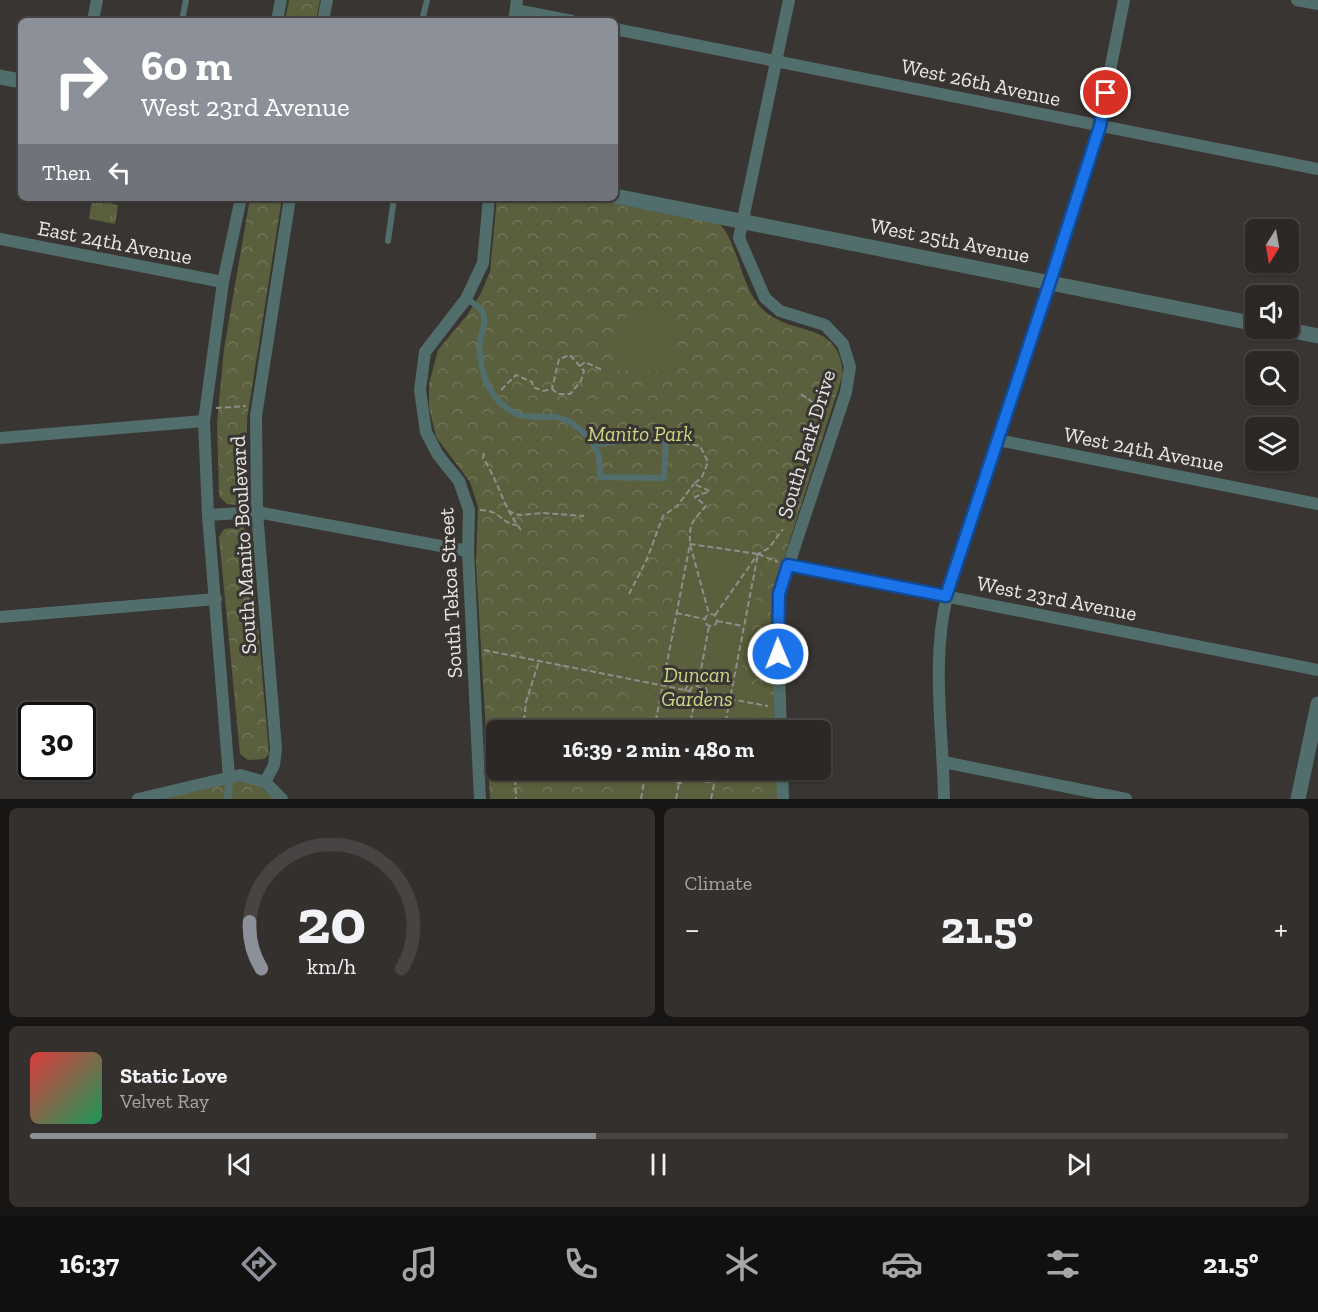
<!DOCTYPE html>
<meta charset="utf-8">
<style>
body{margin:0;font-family:"Zilla Slab",serif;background:#33302e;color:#f1f3f6;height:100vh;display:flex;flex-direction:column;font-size:22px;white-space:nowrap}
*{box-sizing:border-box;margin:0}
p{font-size:20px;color:#a6a6a7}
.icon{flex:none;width:33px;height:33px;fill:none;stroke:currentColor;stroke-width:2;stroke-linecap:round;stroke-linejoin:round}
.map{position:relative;height:799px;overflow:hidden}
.panel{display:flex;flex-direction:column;gap:9px;padding:9px;background:#181615;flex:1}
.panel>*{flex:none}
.guide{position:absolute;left:18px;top:18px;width:600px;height:183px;border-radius:9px;box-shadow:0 2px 4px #0004,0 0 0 2px #474443;background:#8c9099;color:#fff;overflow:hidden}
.needle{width:39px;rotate:191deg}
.tools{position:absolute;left:1245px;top:219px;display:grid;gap:12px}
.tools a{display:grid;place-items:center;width:54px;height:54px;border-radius:9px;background:#2b2826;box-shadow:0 2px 4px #0004,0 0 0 2px #474443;font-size:30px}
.speed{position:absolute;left:18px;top:702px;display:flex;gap:12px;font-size:30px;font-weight:700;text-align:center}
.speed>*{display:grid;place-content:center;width:78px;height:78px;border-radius:50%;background:#2b2826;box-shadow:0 2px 4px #0004,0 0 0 2px #474443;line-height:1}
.speed .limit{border:3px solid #111;border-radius:9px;background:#fff;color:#111}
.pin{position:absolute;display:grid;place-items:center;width:51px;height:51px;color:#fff;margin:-26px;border:3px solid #fff;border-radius:50%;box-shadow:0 2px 6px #0007}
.me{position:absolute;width:66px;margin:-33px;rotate:359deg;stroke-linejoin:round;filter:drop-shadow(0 0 4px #0008)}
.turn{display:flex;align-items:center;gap:21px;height:126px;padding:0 24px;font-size:27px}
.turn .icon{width:78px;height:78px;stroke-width:2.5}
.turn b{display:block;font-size:42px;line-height:51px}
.then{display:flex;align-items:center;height:57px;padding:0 24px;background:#0003;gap:12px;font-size:22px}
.big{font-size:45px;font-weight:700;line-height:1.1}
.panel .widget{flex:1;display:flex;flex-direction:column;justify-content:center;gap:9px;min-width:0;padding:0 21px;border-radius:9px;background:#33302e}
.panel .dial{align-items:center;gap:0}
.dial svg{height:156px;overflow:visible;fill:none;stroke:#474443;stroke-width:7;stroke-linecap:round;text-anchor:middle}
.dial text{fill:#f1f3f6;stroke:none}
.song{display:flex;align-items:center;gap:18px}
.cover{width:72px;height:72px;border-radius:9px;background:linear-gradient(135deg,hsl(0 70% 55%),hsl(150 70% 35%))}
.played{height:6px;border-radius:3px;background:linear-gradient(90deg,#8c9099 45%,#474443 45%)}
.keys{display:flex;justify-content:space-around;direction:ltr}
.heat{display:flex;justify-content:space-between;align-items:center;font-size:33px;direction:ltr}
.panel .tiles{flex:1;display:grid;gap:9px;grid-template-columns:1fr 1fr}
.widget:last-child{grid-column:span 2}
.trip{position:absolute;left:486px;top:720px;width:345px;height:60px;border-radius:9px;background:#2b2826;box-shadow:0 2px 4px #0004,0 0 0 2px #474443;font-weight:700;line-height:60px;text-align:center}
.menu{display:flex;height:96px;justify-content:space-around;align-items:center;background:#11100f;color:#a6a6a7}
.menu .icon{width:42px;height:42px}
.menu .current{color:#8c9099}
.menu b{font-size:27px;color:#f1f3f6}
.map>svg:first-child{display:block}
.grass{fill:url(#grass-tufts)}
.park{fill:url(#park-crowns)}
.garden{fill:#5a5f3d}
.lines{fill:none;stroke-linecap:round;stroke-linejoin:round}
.path{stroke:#908d8b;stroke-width:2;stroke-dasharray:6 3;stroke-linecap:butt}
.service{stroke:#516e6c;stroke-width:6}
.pedestrian{stroke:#516e6c;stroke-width:8}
.minor{stroke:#516e6c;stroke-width:12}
.tertiary{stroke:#516e6c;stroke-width:15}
.route-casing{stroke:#114b97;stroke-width:15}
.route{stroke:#1a73e8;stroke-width:10}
.labels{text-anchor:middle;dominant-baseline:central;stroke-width:6;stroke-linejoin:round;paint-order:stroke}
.street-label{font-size:21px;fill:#eae8e6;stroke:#393532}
.park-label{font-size:21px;font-style:italic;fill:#cdd786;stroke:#393532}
</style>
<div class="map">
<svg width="1318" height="799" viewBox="0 0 1318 799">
<defs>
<pattern id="grass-tufts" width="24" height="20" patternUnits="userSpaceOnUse" patternTransform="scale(1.5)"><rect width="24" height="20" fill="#5a5f3d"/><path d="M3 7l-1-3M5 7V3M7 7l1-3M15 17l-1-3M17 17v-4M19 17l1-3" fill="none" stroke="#727659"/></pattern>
<pattern id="park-crowns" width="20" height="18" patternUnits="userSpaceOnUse" patternTransform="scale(1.5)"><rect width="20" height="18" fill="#5a5f3d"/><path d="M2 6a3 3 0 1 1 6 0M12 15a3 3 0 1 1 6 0" fill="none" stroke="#727659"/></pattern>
</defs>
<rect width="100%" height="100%" fill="#393532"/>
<path class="grass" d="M92 199 118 205 115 224 89 219Z"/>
<g class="park">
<path d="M289 0H320L316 21H285Z"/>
<path d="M250 198H282L247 419V496L240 505 227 504 219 496 217 423 224 349Z"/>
<path d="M497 198H588L720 224C741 248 740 292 767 313 798 337 839 321 843 374L772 596 775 730H496V770H777V799H490L476 564 478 507 470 482 436 437 429 407V384L438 350 468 314 481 293 490 272Z"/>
<path d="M243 527 250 533 269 754 264 759 248 760 240 754 219 537 224 529Z"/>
<path d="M240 780 256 783 275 799H163Z"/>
</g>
<g class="garden">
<path d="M659 306 674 307 679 367 671 373 618 370C608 332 619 310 659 306Z"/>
<path d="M684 536 764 551 738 690 761 695 770 691V723L758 715 739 711 735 730H642L649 694 626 689 613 692 619 661 629 669 658 674Z"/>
<path d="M634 770H727L721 799H629Z"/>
</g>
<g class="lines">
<g class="path">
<path d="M580 366 585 362 602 370"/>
<path d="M501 390 516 375 532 382 533 387 543 391 552 389 558 394H570L581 381 584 371 570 355 559 359 552 389"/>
<path d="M801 394 811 401 822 415"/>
<path d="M216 408 246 406"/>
<path d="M675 442 700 446 708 462 702 477 694 484 710 491 695 497 706 506C693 521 689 522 690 544L709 614"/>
<path d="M484 453 483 458C499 482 502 505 521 530"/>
<path d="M480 510C501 510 501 524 517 525"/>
<path d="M508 511 519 515 543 513 584 516"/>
<path d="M758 554 778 562"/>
<path d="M629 594 647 559 663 516 677 506 694 484"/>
<path d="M676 613 705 619"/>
<circle cx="711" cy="620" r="6"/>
<path d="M715 615 758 554 769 548 783 529"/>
<path d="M717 621 743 626"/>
<path d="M484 650 690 691"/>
<circle cx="696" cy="693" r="11"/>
<circle cx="696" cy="692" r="6"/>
<path d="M698 686 709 626"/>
<path d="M703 694 768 706"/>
<path d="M523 730 526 702 539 661"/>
<path d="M654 730 690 544 758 554 724 730"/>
<path d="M689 730 695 699"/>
<circle cx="680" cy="776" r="7"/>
<path d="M515 770 516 799"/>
<path d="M647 770 674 775"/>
<path d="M687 778 714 783"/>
<path d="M641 799 646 770"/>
<path d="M676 799 679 783"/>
<path d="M711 799 717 770"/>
</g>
<g class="service">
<path d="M182 21 186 0"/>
<path d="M422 21 427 0"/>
<path d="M388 241 394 198"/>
<path d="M466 299C473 303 480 306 483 313 487 322 481 332 480 341 478 358 484 384 496 398 514 419 528 417 554 417 571 417 593 439 598 454 600 461 600 470 600 477L664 478 666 441 634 439 594 445"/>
</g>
<path class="pedestrian" d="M228 799 229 777"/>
<g class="minor">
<path d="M1297 0 1318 4"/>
<path d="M516 10 572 21"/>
<path d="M93 21 97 0"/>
<path d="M277 21 281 0"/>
<path d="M323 21 327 0"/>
<path d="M514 21 517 0"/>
<path d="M615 29 1318 169"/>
<path d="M0 239 223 282"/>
<path d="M0 438 204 421"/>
<path d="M998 440 1318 504"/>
<path d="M208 515 257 512 468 551"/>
<path d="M788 565 1318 670"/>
<path d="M0 617 216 599"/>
<path d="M781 730 777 618 779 594 846 392 850 367 843 344 825 325 780 311 765 298 739 238 789 0"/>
<path d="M944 762 1126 799"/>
<path d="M782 770 783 799"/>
<path d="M229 777 208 515 204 421 223 282 241 198"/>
<path d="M265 782 274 765 276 749 257 512 256 416 290 198"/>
<path d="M138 799 240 775 265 782 282 799"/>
<path d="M480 799 468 551 469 510 459 481 438 455 426 432 420 390 425 352 466 299 483 263 489 198"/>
<path d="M944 799C943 731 931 662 947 596L1099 126 1124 0"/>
</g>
<g class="tertiary">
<path d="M0 77 21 81"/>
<path d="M615 196 1256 324"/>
<path d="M1279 328 1318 336"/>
<path d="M1298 799 1318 704"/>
</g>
</g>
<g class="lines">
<g class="route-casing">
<path id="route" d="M778 654 779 594 788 565 946 596 1050 282 1100 126 1106 93"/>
</g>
<use href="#route" class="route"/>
</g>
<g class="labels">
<g class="street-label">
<text transform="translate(981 82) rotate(12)">West 26th Avenue</text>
<text transform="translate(950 240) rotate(11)">West 25th Avenue</text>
<text transform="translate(115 242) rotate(11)">East 24th Avenue</text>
<text transform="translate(806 444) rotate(-73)">South Park Drive</text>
<text transform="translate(1144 449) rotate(11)">West 24th Avenue</text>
<text transform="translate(243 545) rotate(-93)">South Manito Boulevard</text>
<text transform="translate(450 593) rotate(-93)">South Tekoa Street</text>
<text transform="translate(1057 598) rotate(11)">West 23rd Avenue</text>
</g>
<g class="park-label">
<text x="640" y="433">Manito Park</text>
<text x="697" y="674">Duncan<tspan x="697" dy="24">Gardens</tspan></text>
</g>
</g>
</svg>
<div class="tools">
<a><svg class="needle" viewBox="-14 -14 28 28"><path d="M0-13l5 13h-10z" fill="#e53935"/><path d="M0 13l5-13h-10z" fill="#a6a6a7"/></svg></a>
<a><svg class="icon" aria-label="sound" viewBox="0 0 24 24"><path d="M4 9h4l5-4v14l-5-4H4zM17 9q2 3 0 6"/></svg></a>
<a><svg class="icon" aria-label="search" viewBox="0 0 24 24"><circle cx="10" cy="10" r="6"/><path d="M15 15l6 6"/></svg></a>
<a><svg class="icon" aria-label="layers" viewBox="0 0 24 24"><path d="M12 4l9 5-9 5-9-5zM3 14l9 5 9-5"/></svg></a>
</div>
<div class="speed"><div class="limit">30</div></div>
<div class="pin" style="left:1106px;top:93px;background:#d93025"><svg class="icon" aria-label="arrive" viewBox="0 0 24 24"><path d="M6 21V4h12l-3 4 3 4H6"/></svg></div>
<svg class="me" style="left:778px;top:654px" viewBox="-20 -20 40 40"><circle r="17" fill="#1a73e8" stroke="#fff" stroke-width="3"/><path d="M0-11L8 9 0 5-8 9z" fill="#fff"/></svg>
<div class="trip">16:39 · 2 min · 480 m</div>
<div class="guide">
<div class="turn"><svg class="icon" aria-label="right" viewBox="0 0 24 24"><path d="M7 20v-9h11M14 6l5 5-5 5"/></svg><div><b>60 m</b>West 23rd Avenue</div></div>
<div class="then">Then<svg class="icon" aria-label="left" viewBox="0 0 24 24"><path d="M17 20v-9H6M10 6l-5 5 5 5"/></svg></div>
</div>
</div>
<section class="panel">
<div class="tiles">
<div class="widget dial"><svg viewBox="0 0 100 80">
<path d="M14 69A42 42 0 1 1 86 69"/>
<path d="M14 69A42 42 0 0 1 8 45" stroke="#8c9099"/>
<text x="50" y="56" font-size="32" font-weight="700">20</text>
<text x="50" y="72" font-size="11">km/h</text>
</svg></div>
<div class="widget"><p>Climate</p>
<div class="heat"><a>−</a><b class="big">21.5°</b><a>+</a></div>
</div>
<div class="widget">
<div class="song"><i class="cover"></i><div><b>Static Love</b><p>Velvet Ray</p></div></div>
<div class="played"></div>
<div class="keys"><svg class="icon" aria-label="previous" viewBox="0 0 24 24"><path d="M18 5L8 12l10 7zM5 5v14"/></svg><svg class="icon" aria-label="pause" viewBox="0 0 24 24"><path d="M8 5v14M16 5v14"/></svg><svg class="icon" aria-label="next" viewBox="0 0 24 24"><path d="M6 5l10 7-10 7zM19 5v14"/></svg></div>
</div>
</div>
</section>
<nav class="menu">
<b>16:37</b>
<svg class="icon current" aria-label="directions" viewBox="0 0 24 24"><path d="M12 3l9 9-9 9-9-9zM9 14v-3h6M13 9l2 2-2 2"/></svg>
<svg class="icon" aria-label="music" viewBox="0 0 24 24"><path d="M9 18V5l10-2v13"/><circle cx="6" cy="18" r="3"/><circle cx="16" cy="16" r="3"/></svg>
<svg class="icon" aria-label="phone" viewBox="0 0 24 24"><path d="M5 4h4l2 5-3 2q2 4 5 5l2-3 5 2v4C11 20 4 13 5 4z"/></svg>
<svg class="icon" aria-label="climate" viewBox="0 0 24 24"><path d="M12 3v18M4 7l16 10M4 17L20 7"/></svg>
<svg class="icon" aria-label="car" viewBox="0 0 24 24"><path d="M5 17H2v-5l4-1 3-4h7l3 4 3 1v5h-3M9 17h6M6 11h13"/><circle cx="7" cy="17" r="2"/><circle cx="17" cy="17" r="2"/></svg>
<svg class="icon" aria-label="filters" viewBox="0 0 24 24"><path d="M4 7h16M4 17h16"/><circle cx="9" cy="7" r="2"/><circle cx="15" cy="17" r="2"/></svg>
<b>21.5°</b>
</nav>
